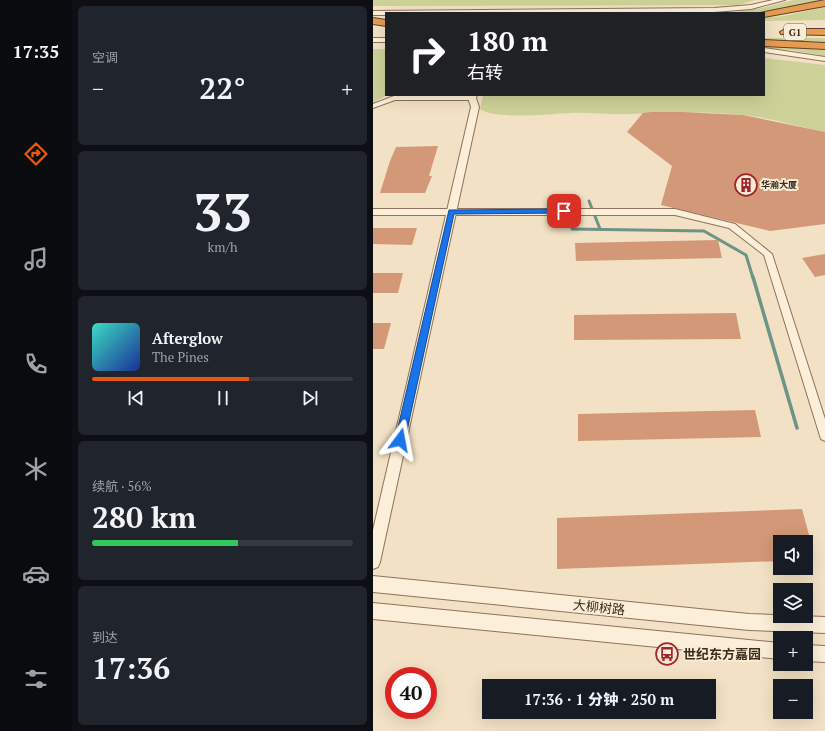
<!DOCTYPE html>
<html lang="zh">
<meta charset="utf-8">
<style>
body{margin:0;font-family:"PT Serif","Noto Sans SC",serif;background:#20242c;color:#f1f3f6;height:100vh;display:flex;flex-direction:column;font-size:15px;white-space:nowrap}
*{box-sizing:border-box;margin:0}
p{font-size:13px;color:#9ea1a6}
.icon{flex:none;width:22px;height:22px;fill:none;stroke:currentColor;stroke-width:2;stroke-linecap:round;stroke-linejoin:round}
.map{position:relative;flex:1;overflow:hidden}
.sheet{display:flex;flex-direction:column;gap:6px;padding:6px;background:#0d0f14;width:301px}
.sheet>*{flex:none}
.hud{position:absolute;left:12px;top:12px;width:380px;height:84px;border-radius:0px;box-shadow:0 4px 16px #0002;background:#202124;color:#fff;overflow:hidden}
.buttons{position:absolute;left:400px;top:535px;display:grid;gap:8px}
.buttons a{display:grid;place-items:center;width:40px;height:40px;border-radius:0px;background:#171b24;box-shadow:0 4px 16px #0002;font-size:20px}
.speed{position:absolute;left:12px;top:667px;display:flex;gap:8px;font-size:20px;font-weight:700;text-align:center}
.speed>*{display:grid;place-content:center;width:52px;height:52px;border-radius:50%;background:#171b24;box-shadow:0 4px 16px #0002;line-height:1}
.speed .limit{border:6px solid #d22;background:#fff;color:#111}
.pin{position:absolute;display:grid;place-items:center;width:34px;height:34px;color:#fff;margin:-17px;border-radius:8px;box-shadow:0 2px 6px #0006}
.me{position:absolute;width:44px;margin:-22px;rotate:13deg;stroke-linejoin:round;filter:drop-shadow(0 0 3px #0008)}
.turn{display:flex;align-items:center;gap:14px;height:84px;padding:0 16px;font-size:18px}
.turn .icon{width:52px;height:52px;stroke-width:2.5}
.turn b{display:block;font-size:28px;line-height:34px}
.big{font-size:30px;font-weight:800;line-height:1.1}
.sheet .tile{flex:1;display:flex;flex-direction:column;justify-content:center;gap:6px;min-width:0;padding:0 14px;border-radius:6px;background:#20242c}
.sheet .dial{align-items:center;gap:0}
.dial b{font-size:52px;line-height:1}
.song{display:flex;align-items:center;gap:12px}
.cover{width:48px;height:48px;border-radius:6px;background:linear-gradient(135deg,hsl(170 70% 55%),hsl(230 70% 35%))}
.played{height:4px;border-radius:2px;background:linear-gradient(90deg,#ea580c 60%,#363941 60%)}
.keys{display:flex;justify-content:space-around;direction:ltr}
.heat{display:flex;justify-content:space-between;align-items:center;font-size:22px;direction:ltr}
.charge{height:6px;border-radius:3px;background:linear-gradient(90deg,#34c759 56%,#363941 0)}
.trip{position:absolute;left:109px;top:679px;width:234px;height:40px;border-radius:0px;background:#171b24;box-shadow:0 4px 16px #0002;font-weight:800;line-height:40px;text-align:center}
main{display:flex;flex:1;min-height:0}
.tab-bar{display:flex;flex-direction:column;width:72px;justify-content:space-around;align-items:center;background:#090b0e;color:#9ea1a6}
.tab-bar .icon{width:28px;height:28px}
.tab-bar .selected{color:#ea580c}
.tab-bar b{font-size:18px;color:#f1f3f6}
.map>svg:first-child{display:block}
.green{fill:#ced197}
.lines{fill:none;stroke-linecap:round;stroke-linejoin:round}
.stream-far1{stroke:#6c9487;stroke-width:3}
.stream{stroke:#6c9487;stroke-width:3.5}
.building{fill:#d29877}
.minor-casing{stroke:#8e7259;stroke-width:2}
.tertiary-casing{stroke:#8e7259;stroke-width:2}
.motorway-casing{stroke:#5c402d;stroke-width:2}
.minor{fill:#fbefd9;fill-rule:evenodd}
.tertiary{fill:#fbefd9;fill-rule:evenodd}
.motorway{fill:#e69b50;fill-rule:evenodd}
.route{fill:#1a73e8;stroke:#114b97}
.labels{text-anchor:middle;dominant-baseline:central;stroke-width:4;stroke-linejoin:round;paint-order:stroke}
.far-poi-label{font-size:9px;font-weight:bold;fill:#3d2b1e;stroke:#f8ecd5;text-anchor:start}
.shield{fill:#f8ecd5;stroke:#756555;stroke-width:1}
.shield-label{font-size:10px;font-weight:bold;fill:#3d2b1e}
.near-street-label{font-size:13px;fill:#3d2b1e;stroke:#f8ecd5}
.near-poi-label{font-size:13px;font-weight:bold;fill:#3d2b1e;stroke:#f8ecd5;text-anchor:start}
</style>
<main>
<nav class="tab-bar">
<b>17:35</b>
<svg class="icon selected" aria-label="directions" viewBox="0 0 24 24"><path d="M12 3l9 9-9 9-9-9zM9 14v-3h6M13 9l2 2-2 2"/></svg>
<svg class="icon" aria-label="music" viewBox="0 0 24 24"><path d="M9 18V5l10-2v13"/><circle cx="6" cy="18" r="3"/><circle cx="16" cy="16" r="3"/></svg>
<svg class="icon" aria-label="phone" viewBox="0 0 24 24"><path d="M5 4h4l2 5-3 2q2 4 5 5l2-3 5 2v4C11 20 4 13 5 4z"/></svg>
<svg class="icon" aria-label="climate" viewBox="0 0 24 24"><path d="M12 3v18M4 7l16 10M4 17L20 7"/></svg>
<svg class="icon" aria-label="car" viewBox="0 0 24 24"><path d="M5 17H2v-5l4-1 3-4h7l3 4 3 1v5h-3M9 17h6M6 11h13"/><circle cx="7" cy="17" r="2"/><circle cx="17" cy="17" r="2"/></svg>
<svg class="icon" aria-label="filters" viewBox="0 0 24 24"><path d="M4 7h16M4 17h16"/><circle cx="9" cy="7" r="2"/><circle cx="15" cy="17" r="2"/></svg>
</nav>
<section class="sheet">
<div class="tile"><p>空调</p>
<div class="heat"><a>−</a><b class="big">22°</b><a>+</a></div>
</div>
<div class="tile dial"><b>33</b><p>km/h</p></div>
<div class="tile">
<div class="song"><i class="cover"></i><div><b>Afterglow</b><p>The Pines</p></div></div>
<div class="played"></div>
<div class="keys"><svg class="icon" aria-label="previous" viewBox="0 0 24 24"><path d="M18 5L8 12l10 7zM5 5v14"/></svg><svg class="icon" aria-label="pause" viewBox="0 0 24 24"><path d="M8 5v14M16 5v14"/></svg><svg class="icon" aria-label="next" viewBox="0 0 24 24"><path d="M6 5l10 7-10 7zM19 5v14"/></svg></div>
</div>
<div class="tile"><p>续航 · 56%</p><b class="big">280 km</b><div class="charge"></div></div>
<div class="tile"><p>到达</p><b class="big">17:36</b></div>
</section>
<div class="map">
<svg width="452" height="731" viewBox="0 0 452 731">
<rect width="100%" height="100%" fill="#f2e1c4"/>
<g class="green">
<path d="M0 0H382L366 5 0 6Z"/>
<path d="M421 0H450C422 7 395 13 367 13V11L389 8Z"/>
<path d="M452 7V20L391 21V18L410 16Z"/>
<path d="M391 38H452V44L391 40Z"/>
<path d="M391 46 452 50V56L418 50 391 49Z"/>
<path d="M0 49H13L14 95 0 103Z"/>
<path d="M391 58 452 65V132C426 127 395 117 369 115 331 111 295 113 257 114 237 115 217 112 197 113 177 114 122 120 107 109L110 95H391Z"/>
</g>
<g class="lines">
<g class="stream-far1">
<path d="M216 201 227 229"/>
<path d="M199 229 331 231 373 255 380 278"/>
</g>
<path class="stream" d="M380 277 424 428"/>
</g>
<g class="building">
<path d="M279 112H308L370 115 452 132V224L397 231 288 205 299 166 254 132 270 113Z"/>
<path d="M65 146 56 176H59L52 193H7L17 161 23 147Z"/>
<path d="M0 228H44L39 245 0 244Z"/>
<path d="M345 240 349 258 203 261 202 243Z"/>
<path d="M452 254V275L442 277 429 258Z"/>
<path d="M0 273H30L25 293H0Z"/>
<path d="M363 313 368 339 201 340V315Z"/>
<path d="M0 323H18L11 349H0Z"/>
<path d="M382 410 388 437 205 441V414Z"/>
<path d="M429 509 438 542H407V561L184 569V518Z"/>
</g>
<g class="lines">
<g class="minor-casing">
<g id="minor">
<path d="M21 96H99L102 98 99 100H22L0 108V104Z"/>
<path d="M0 209H302L362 224 399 254 452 419V441L448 439 447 436 391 255 356 228 302 215H0Z"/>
</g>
</g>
<g class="tertiary-casing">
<g id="tertiary">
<path d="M400 0H412L378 9 341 12 13 13V15H0V11L341 8 378 5Z"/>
<rect x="0" y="38" width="13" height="4"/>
<path d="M391 48 452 57V61L391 52Z"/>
<path d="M96 95H104L103 98 106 107 7 562 5 567 0 569V530L98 107 95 98Z"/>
<path d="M0 576 376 614 452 617V633L376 630 0 592Z"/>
<path d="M0 603 407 643V659L0 619Z"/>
<path d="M433 645 452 646V662L433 661Z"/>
</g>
</g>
<g class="motorway-casing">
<g id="motorway">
<path d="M452 0V6L391 17V13H387Z"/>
<path d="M0 18 13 20V26L0 24Z"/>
<path d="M412 29H452V35L408 34 407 32Z"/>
<path d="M391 40 452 43V49L391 46Z"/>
</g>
</g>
<use href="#minor" class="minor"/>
<use href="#tertiary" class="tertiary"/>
<use href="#motorway" class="motorway"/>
</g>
<path class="route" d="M191 209H194V213L81 214 32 440 31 443 27 444 24 443 22 440 76 210Z"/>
<defs>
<g id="building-ring" transform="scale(1.15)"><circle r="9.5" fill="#f8ecd5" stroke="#a2242d" stroke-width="1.5"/><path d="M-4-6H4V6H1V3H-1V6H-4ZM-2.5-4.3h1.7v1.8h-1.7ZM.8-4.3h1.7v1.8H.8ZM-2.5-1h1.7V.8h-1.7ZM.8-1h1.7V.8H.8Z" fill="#a2242d"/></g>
<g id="bus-ring" transform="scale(1.15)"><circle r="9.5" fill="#f8ecd5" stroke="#a2242d" stroke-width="1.5"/><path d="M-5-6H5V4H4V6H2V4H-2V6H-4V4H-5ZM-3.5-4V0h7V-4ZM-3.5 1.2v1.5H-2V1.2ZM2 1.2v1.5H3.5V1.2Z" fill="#a2242d"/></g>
</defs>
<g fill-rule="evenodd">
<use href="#building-ring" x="373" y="185"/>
<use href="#bus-ring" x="294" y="654"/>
</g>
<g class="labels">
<g class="far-poi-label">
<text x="388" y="185">华瀚大厦</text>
</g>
<rect class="shield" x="411" y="24" width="22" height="16" rx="3"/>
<g class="shield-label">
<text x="422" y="32">G1</text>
</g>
<g class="near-street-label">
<text transform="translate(226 607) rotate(6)">大柳树路</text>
</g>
<g class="near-poi-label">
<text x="310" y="654">世纪东方嘉园</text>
</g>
</g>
</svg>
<div class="buttons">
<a><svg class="icon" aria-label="sound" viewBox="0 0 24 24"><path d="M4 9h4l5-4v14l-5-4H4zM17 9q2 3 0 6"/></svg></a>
<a><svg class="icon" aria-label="layers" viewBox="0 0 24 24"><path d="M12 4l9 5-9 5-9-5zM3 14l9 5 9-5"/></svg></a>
<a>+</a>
<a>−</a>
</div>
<div class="speed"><div class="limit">40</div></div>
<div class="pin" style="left:191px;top:211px;background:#d93025"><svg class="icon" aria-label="arrive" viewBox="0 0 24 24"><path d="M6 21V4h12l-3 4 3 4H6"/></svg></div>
<svg class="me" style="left:27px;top:440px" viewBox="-20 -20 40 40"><path d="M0-17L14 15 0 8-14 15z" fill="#1a73e8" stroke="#fff" stroke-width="4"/></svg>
<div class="trip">17:36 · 1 分钟 · 250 m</div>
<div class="hud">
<div class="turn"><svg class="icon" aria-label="right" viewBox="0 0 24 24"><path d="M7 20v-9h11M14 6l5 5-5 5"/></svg><div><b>180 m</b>右转</div></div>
</div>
</div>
</main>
